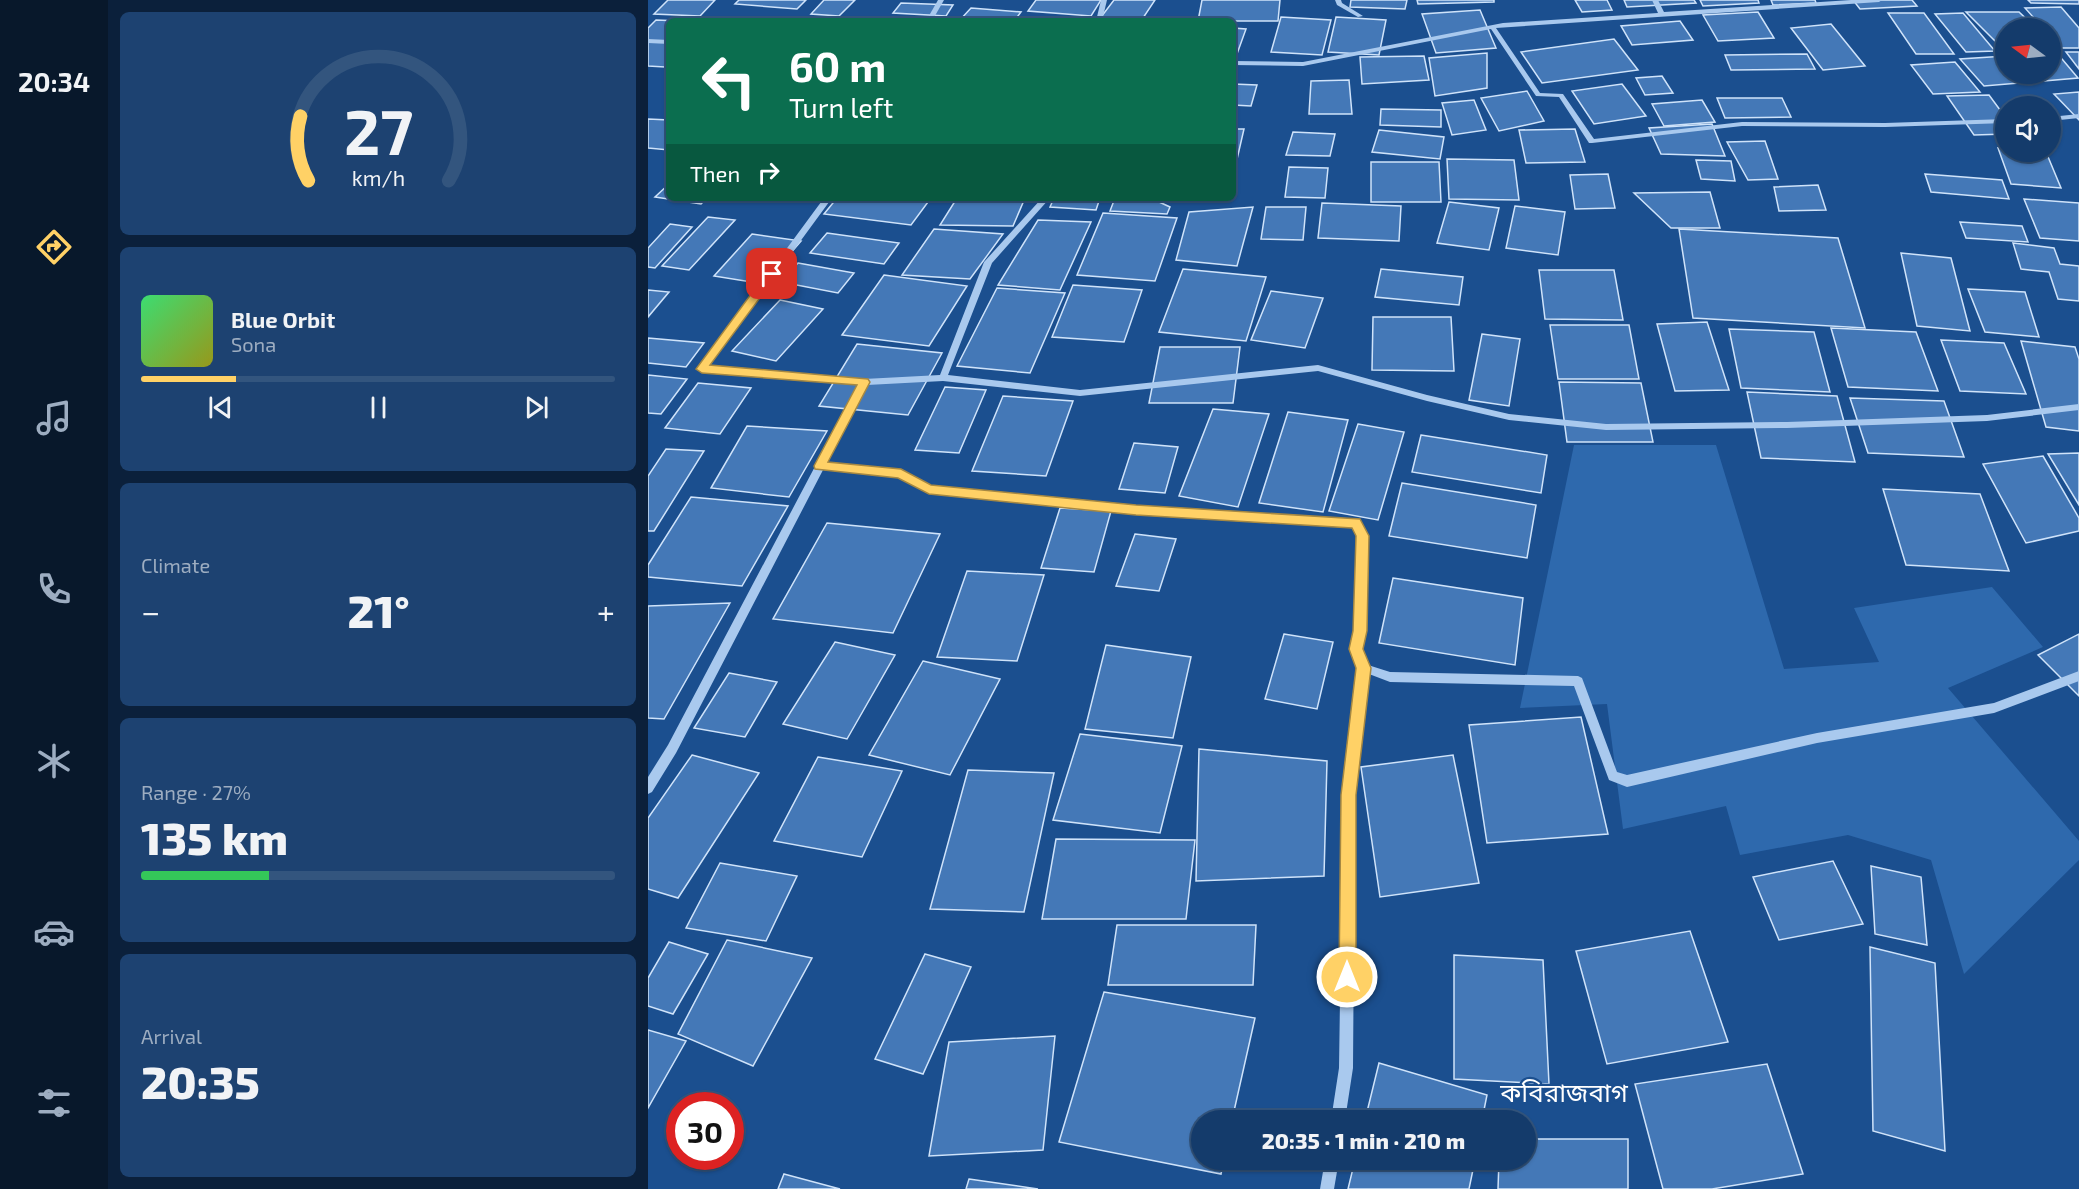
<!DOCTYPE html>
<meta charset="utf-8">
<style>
body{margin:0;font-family:"Exo 2","Noto Sans Bengali",sans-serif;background:#1d4271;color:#f1f3f6;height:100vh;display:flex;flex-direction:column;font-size:22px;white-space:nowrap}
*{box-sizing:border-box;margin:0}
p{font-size:20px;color:#9dadc1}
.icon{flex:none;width:33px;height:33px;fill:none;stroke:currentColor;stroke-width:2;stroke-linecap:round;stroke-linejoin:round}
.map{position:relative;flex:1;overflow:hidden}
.sheet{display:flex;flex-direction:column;gap:12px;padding:12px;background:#0b203b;width:540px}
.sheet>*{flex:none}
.top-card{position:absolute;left:18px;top:18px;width:570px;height:183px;border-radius:9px;box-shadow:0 2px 4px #0004,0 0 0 2px #33557e;background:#0b6e4f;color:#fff;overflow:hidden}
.needle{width:39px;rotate:285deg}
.controls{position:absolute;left:1347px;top:18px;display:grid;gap:12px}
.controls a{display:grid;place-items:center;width:66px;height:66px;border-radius:50%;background:#143b6b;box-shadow:0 2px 4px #0004,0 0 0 2px #33557e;font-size:30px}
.speed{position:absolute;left:18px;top:1092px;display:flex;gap:12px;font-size:30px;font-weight:700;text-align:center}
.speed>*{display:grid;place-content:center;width:78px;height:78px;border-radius:50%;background:#143b6b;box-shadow:0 2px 4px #0004,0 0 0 2px #33557e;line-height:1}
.speed .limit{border:9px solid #d22;background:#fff;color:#111}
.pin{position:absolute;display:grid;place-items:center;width:51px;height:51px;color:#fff;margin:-26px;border-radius:12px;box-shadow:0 3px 9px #0006}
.me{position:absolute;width:66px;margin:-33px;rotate:0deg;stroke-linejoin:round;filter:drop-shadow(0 0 4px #0008)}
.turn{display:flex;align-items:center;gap:21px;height:126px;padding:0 24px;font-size:27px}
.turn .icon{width:78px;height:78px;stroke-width:2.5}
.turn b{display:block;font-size:42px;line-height:51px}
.then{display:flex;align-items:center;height:57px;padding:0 24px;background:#0003;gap:12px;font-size:22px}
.big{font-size:45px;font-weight:800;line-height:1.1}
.sheet .card{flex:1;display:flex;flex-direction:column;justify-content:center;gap:9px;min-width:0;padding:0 21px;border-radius:9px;background:#1d4271}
.sheet .dial{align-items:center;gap:0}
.dial svg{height:156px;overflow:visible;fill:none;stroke:#33557e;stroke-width:7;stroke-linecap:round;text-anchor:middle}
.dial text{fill:#f1f3f6;stroke:none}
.song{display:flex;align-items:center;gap:18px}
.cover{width:72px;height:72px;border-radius:9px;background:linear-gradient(135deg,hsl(140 70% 55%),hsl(60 70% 35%))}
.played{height:6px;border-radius:3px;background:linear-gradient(90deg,#ffd166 20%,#33557e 20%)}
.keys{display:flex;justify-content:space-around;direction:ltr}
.heat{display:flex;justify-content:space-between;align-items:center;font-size:33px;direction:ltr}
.charge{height:9px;border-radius:4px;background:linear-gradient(90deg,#34c759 27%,#33557e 0)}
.trip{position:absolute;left:543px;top:1110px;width:345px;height:60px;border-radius:30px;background:#143b6b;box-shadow:0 2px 4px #0004,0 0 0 2px #33557e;font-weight:800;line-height:60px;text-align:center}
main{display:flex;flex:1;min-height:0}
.tab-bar{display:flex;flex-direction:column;width:108px;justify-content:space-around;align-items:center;background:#08182b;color:#9dadc1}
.tab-bar .icon{width:42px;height:42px}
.tab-bar .active{color:#ffd166}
.tab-bar b{font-size:27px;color:#f1f3f6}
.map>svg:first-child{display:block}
.green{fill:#2e69ad}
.building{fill:#4478b7;stroke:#cfe3fa;stroke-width:1.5}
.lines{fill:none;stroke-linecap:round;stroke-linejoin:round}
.minor{fill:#a9c9ee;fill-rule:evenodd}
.route{fill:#ffd166;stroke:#a68842;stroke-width:1.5}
.labels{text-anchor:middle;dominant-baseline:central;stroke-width:4.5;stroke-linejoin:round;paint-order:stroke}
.near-quarter-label{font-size:26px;fill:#fff;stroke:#1b4f8f}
</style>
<main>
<nav class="tab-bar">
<b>20:34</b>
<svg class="icon active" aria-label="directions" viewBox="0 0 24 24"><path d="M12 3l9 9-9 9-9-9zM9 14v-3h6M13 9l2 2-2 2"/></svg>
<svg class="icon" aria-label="music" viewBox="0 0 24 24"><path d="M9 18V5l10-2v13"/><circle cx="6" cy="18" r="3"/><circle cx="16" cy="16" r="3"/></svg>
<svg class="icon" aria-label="phone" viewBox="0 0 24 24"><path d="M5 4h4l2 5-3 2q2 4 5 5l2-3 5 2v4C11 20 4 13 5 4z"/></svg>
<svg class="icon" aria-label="climate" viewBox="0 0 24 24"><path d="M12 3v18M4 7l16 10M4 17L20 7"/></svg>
<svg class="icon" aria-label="car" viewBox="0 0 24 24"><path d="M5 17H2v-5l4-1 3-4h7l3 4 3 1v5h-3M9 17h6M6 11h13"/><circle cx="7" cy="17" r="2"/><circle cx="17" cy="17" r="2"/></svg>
<svg class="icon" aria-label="filters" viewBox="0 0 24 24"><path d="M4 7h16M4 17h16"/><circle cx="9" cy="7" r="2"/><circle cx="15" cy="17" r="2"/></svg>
</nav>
<section class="sheet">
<div class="card dial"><svg viewBox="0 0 100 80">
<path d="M14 69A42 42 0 1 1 86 69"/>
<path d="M14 69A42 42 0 0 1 10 36" stroke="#ffd166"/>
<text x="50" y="56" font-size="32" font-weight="700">27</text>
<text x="50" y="72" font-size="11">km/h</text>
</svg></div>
<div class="card">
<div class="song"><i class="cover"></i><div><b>Blue Orbit</b><p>Sona</p></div></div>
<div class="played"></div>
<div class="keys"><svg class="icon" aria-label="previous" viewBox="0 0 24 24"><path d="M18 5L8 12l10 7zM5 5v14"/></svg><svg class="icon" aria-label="pause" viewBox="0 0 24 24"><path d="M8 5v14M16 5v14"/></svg><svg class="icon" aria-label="next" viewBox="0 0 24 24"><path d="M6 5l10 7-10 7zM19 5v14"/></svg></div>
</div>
<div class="card"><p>Climate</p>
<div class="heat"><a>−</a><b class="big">21°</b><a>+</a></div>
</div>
<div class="card"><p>Range · 27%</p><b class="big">135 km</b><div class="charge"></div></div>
<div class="card"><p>Arrival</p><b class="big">20:35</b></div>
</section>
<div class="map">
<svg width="1431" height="1189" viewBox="0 0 1431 1189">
<rect width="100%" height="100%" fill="#1b4f8f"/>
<path class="green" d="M926 445H1068L1136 669 1231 662 1206 608 1344 587 1395 647 1300 688 1431 841V860L1316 974 1283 860 1200 835 1092 855 1078 806 975 829 959 704 872 708Z"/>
<g class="building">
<path d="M20 0H67L52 16 6 14Z"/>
<path d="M91 0H158L149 9 87 4Z"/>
<path d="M176 0H207L191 16 163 14Z"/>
<path d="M388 0H453L443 16 380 11Z"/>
<path d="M466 0H507L493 21H450Z"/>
<path d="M554 0H632L630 21H550Z"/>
<path d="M703 0H759L757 9 702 7Z"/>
<path d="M769 0H846V2L770 4Z"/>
<path d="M927 0H959L964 10 934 12Z"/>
<path d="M976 0H1046L1048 3 979 7Z"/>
<path d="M1052 0H1110L1111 3 1055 6Z"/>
<path d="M1123 0H1167L1168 3 1125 5Z"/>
<path d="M1205 0H1264L1269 6 1212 9Z"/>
<path d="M1380 0H1431V4L1383 3Z"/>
<path d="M253 3 305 5 298 16 245 13Z"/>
<path d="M1413 7 1431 28V48H1412L1402 37V28H1395L1377 8Z"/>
<path d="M323 8 373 12 366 21H311Z"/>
<path d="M832 10 848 48 788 53 774 14Z"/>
<path d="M1110 12 1126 38 1070 41 1055 15Z"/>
<path d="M1318 12H1371L1388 28H1358V52Z"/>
<path d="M1240 13H1276L1306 54H1268Z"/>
<path d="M1315 13 1347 51 1318 52 1287 14Z"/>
<path d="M83 17 131 19 79 21Z"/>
<path d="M633 17 683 20 674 55 623 52Z"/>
<path d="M688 17 738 20 731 55 680 52Z"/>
<path d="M8 20 33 21H21V62L17 67 0 66V28Z"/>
<path d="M1032 21 1045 40 984 45 973 26Z"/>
<path d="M1183 24 1217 66 1175 70 1143 28Z"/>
<path d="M585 28 598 29 585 65Z"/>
<path d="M966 39 990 70 894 83 873 52Z"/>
<path d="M1418 52H1431V69Z"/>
<path d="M839 53V88L787 96 781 58Z"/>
<path d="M1402 53H1409L1430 78 1336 86 1312 59 1358 56V74H1402Z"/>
<path d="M1159 54 1167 69 1083 70 1077 55Z"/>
<path d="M776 56 781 80 714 84 712 57Z"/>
<path d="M1307 62 1332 92 1285 94 1263 65Z"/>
<path d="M1014 76 1025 93 997 95 988 78Z"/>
<path d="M701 80 704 114H661L663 81Z"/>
<path d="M585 84 609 85 603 106 585 105Z"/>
<path d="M974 84 998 116 946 124 924 91Z"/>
<path d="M879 91 896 121 851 131 833 98Z"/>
<path d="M1431 92V120L1406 94Z"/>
<path d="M1341 95 1358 118V134L1326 135 1299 96Z"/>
<path d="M1069 98H1134L1143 117 1077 118Z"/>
<path d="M826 100 838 130 804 135 794 103Z"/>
<path d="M1054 100 1067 122 1016 126 1004 104Z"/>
<path d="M733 109 793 110V127L732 125Z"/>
<path d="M0 119 21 120V150L0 148Z"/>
<path d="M1064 124 1077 156 1013 154 1001 128Z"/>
<path d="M585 129H596L587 168H585Z"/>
<path d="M927 129 937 162 878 163 871 130Z"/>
<path d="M731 130 796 137 792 159 724 152Z"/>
<path d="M645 132 687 134 682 156 638 155Z"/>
<path d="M1117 141 1130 179 1100 180 1079 142Z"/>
<path d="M1350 148 1358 149V152H1398L1413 188 1363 184Z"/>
<path d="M799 159 866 160 871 200 801 199Z"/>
<path d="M1048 160 1083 161 1087 181 1053 179Z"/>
<path d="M723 162H791L793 202H723Z"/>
<path d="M641 167 680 168 677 198 637 197Z"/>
<path d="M960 174 967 208 927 209 922 175Z"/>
<path d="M1277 174 1354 180 1361 199 1283 192Z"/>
<path d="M21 184V198H59L53 204 7 197Z"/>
<path d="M1170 185 1178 210 1131 211 1126 187Z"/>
<path d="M1062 192 1072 228H1023L986 193Z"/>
<path d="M189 198H283L263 225 176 214Z"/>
<path d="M309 198H377L365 226 292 225Z"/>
<path d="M406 198H452L448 210 402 207Z"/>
<path d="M467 198H510L509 201 522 207 519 214 462 211Z"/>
<path d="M1376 199 1431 203V241L1392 238Z"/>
<path d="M801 202 851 208 841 250 789 243Z"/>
<path d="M674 203 753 206 751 241 670 238Z"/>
<path d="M867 206 917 212 910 255 858 248Z"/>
<path d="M605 207 589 266 528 260 541 212Z"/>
<path d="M618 207H658L655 240 613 239Z"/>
<path d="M455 213 529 218 507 281 429 275Z"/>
<path d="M60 217 87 220 41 270 14 266Z"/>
<path d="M390 220 443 222 412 290 350 285Z"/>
<path d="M1312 222 1374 226 1380 242 1318 238Z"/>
<path d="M22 224 44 227 7 268 0 267V248Z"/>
<path d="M286 229 355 234 322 279 254 275Z"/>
<path d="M1031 229 1190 238 1217 328 1045 318Z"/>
<path d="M179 233 251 243 236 264 162 253Z"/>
<path d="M104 234 153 241 116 284 66 276Z"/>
<path d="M1365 243 1406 248 1412 264 1431 266V301L1410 299 1401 272 1373 269Z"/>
<path d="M1253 253 1303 258 1322 331 1269 326Z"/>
<path d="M150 263 206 273 190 293 133 282Z"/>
<path d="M535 269 618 277 598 341 511 332Z"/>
<path d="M733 269 815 277 811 305 727 297Z"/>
<path d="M891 270H966L975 320 897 319Z"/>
<path d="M236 275 319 286 281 346 194 335Z"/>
<path d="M425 285 494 290 476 342 404 337Z"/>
<path d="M349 288 417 293 382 373 309 366Z"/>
<path d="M1320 289 1377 292 1391 337 1337 332Z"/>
<path d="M0 290 21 292 0 317Z"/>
<path d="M623 291 675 298 657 348 603 340Z"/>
<path d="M132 300 175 309 128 361 84 351Z"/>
<path d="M725 317H803L806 371 724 370Z"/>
<path d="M1059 322 1081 390 1027 391 1009 324Z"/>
<path d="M902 325H981L991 379H910Z"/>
<path d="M1183 328 1268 332 1290 391 1200 387Z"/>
<path d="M1081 329 1166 332 1182 392 1093 388Z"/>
<path d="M834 334 872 339 861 406 821 400Z"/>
<path d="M0 338 56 343 38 367 0 363Z"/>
<path d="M1293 340 1356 343 1378 394 1312 391Z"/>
<path d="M1373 341 1427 347 1431 359V431L1398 427Z"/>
<path d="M209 344 294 353 260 415 171 406Z"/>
<path d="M512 347H592L585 403H501Z"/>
<path d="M0 375 39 379 13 414 0 413Z"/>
<path d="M911 382 993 383 1005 442H919Z"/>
<path d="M50 383 103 388 72 434 17 428Z"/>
<path d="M297 387 338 390 311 453 267 450Z"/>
<path d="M1099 392 1189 396 1207 462 1113 458Z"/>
<path d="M355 396 425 401 398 476 324 471Z"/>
<path d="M1202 398 1296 401 1316 457 1220 453Z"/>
<path d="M565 409 621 414 590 507 531 496Z"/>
<path d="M640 412 700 420 675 512 611 503Z"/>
<path d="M710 424 756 432 730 520 681 511Z"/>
<path d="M99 426 179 431 141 497 63 488Z"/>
<path d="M773 435 899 455 893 493 764 472Z"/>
<path d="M486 443 530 447 517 493 471 489Z"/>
<path d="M18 449 56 451 6 531H0V476Z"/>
<path d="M1431 453V505L1400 454Z"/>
<path d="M1395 456 1431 518V531L1378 543 1335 464Z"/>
<path d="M754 483 888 505 879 558 741 536Z"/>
<path d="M1235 489 1332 494 1361 571 1258 565Z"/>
<path d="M43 497 140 506 94 586 0 577V565Z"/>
<path d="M412 508 463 511 446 572 393 568Z"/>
<path d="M179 523 292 534 245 633 125 619Z"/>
<path d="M487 534 528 539 511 591 468 586Z"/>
<path d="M319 571 396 575 369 661 289 657Z"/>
<path d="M745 578 875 598 867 665 731 643Z"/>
<path d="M82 603 16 719 0 718V606Z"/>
<path d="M636 634 685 642 669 709 617 699Z"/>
<path d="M1431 634V696L1390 655Z"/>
<path d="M187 642 247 655 199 739 135 724Z"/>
<path d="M458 645 543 657 525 738 437 729Z"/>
<path d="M275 661 352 679 302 775 221 755Z"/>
<path d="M81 673 129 682 97 737 46 728Z"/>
<path d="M933 717 960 834 839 843 821 725Z"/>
<path d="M432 734 534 746 512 833 405 820Z"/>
<path d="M551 749 679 761 676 876 548 881Z"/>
<path d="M44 755 111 773 30 898 0 889V818Z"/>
<path d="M805 755 831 883 732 897 713 767Z"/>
<path d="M170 757 254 771 214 857 126 841Z"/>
<path d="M320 770 406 773 376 912 282 909Z"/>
<path d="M408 839 547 840 538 919H394Z"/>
<path d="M1185 861 1215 924 1131 940 1105 877Z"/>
<path d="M72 863 149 876 118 941 38 928Z"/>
<path d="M1223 866 1273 877 1279 945 1227 934Z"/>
<path d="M469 925H608L605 985H460Z"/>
<path d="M1042 931 1080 1042 959 1064 928 951Z"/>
<path d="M79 940 164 958 105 1066 30 1034Z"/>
<path d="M21 942 60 954 25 1014 0 1006V978Z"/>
<path d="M1222 947 1287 963 1297 1151 1225 1131Z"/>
<path d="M277 954 323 967 275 1074 227 1059Z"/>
<path d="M806 955 895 960 901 1084 806 1079Z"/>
<path d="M456 992 607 1018 584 1120H554V1160H576L573 1174 411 1142Z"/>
<path d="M0 1030 38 1041 0 1108Z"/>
<path d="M407 1036 395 1150 281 1156 301 1042Z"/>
<path d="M731 1063 839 1095 834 1120H717Z"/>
<path d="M1119 1064 1155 1174 1064 1189H1015L987 1084Z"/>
<path d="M878 1139H980V1189H850L851 1160H878Z"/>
<path d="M707 1160H827L821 1189H700Z"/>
<path d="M136 1174 192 1189H130Z"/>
<path d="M321 1179 390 1189H318Z"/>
</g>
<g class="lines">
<g class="minor">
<path d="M290 0H296L284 21H278Z"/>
<path d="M453 0H459L454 21H448Z"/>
<path d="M687 0H693L694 3 715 16 710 17 689 5Z"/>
<path d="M1004 0H1010L1016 12 1203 0H1234L1231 2 848 28 892 93 915 94 946 139 1094 122 1237 123 1358 119V123L1237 127 1094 126 944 143H941L911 97 888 96 843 29 655 66 585 65V61L655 62 855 23 1010 13Z"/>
<path d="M0 39 21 40V44L0 43Z"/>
<path d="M1431 114V118L1402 121V117Z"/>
<path d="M176 198H184L61 366 216 379 292 375 336 262 394 198H402L344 263 300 375 432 390 670 365 779 395 861 414 958 424 1139 422 1339 415 1431 404V410L1339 421 1139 428 958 430 861 420 779 401 670 371 432 396 295 381 219 385 178 463 253 470 283 485 488 506 712 520 720 535 717 631 713 649 720 665 742 672 930 676 934 678 969 772 979 775 1169 733 1346 703 1431 671V681L1346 713 1169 743 979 787 961 780 926 686 742 682 721 674 707 795 705 1068 697 1120H683L691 1068 695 795 710 668 703 649 707 631 710 535 705 527 488 514 281 493 251 477 175 470 28 753 4 792 0 794V777L20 745 210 385 54 372 50 369Z"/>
<path d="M677 1160H691L686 1189H672Z"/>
</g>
</g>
<path class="route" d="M124 270 128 271V276L62 365 220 379 222 382 180 462 253 469 283 485 488 505 712 519 721 536 719 631 715 649 723 668 708 795V977L705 983 699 985 693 983 691 977 693 795 708 668 701 649 705 631 708 536 704 528 488 515 281 494 250 478 167 469 166 466 209 385 54 373 48 369 120 271Z"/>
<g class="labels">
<g class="near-quarter-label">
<text x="916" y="1091">কবিরাজবাগ</text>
</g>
</g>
</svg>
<div class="controls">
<a><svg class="needle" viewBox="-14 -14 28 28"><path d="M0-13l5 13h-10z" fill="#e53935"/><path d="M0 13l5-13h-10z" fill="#9dadc1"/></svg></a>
<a><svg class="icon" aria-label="sound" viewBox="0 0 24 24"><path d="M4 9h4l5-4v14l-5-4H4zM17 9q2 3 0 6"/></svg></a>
</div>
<div class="speed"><div class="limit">30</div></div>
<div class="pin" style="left:124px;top:274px;background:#d93025"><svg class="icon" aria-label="arrive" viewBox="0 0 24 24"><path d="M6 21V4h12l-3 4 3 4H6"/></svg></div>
<svg class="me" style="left:699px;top:977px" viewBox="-20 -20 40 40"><circle r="17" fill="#ffd166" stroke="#fff" stroke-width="3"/><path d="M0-11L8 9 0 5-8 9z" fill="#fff"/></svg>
<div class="trip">20:35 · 1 min · 210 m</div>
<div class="top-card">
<div class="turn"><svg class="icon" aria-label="left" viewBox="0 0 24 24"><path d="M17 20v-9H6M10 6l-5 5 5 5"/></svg><div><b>60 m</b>Turn left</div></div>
<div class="then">Then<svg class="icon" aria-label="right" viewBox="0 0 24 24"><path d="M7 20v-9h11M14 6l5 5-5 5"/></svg></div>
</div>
</div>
</main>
